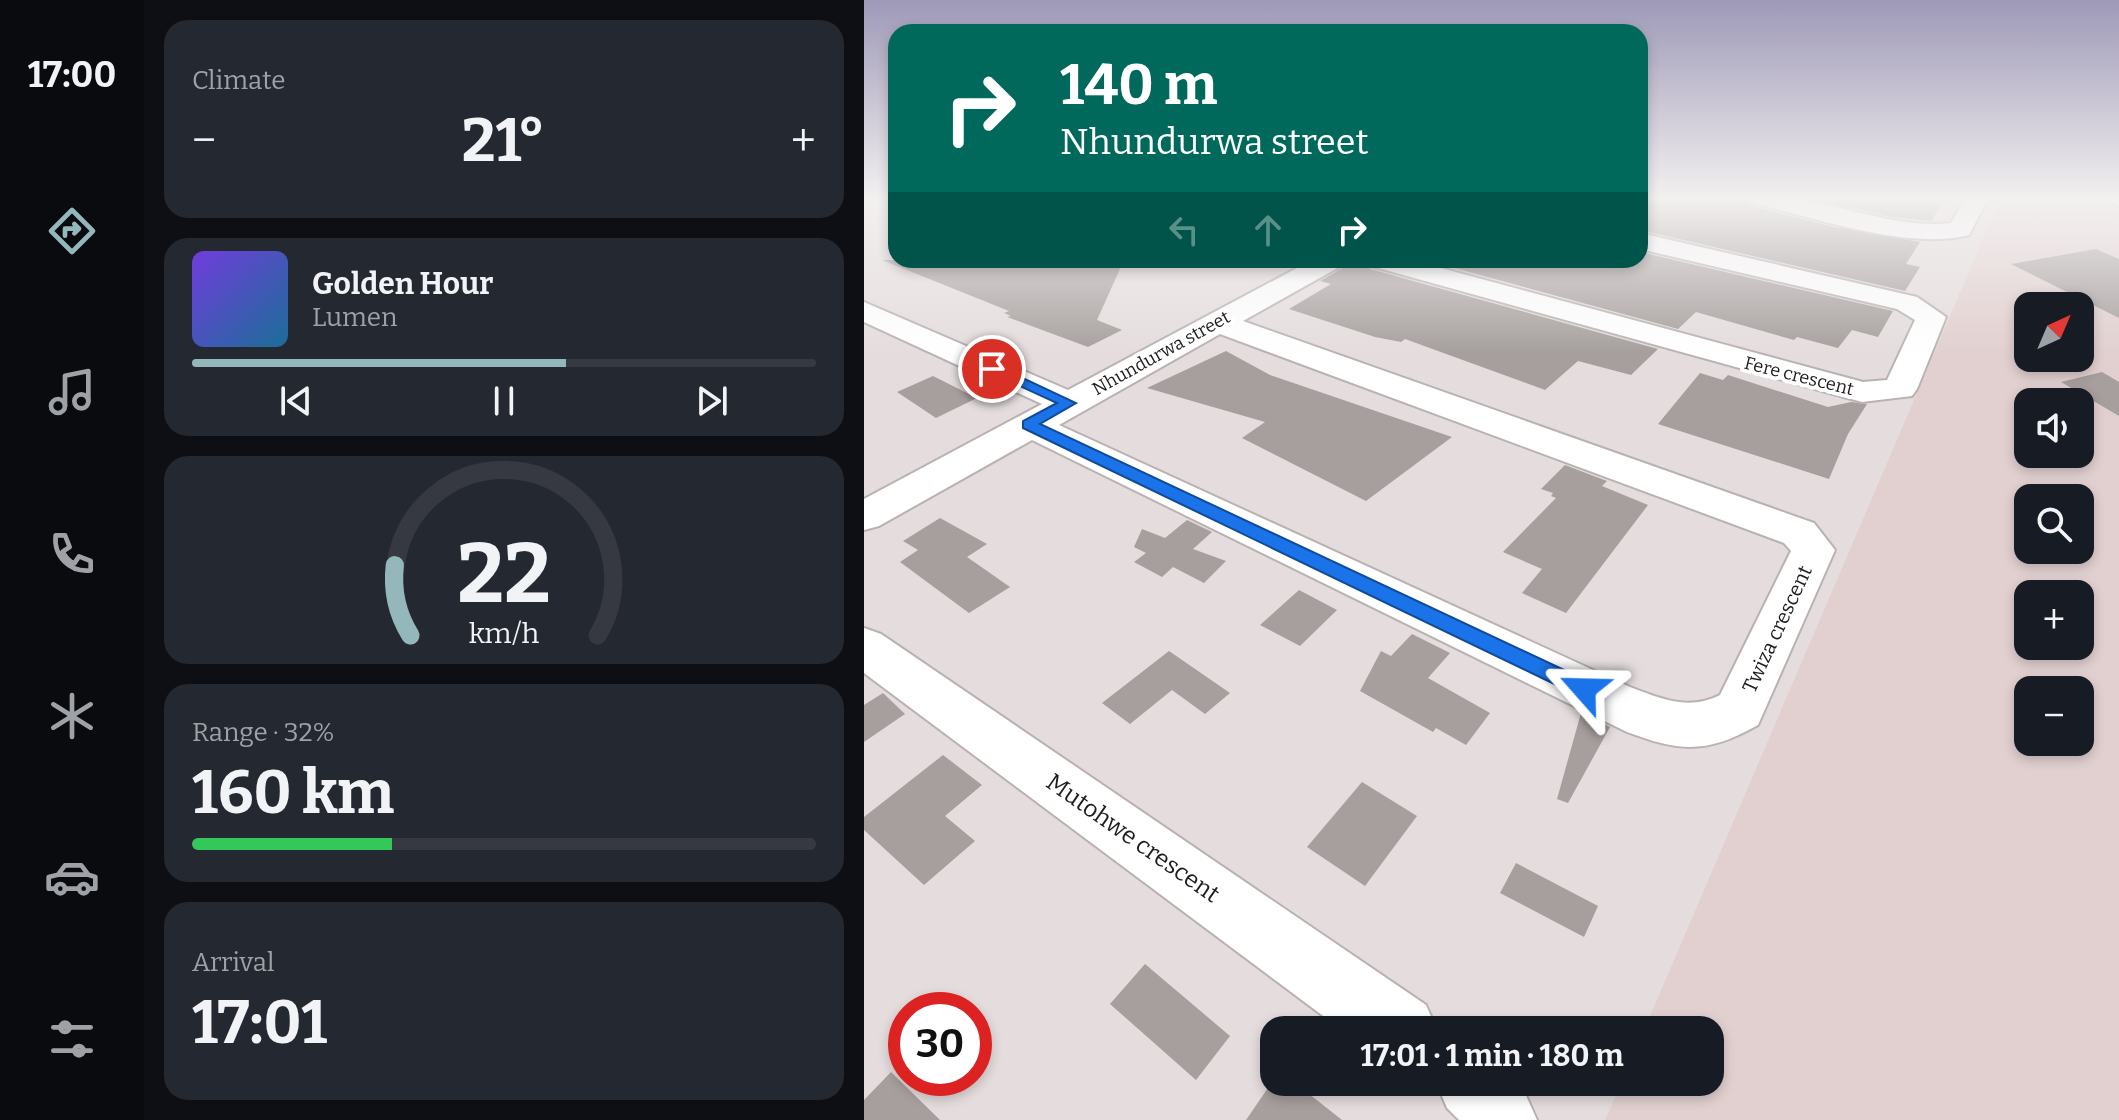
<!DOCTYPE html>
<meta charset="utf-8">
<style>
body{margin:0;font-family:Bitter,serif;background:#242831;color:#f1f3f6;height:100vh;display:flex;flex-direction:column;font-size:30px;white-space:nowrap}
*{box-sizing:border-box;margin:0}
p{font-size:26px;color:#9ea1a6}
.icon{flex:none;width:44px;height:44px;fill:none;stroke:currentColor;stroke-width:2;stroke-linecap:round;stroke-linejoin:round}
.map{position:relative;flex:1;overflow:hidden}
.sheet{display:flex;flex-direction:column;gap:20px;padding:20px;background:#0d0f14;width:720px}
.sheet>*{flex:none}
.banner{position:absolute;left:24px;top:24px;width:760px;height:244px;border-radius:24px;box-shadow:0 4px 12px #0003;background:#00695c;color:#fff;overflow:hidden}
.needle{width:52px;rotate:44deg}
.controls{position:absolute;left:1150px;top:292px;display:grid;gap:16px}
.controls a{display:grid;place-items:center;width:80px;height:80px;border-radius:16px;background:#171b24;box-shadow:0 4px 12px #0003;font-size:40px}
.speed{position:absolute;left:24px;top:992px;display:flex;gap:16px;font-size:40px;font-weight:700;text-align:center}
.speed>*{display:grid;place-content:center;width:104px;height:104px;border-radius:50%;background:#171b24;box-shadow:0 4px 12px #0003;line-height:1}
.speed .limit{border:12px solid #d22;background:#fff;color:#111}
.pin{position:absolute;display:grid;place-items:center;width:68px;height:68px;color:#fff;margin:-34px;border:4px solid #fff;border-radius:50%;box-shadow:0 2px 8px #0007}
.me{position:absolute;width:88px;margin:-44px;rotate:295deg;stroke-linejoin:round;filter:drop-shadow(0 0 6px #0008)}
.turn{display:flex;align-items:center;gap:28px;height:168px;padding:0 40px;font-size:36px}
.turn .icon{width:104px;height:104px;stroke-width:2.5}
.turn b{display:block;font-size:56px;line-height:68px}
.lanes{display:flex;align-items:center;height:76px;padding:0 40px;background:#0003;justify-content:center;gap:40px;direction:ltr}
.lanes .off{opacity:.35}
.big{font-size:60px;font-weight:700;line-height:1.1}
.sheet .widget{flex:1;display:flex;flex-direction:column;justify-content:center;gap:12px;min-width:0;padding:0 28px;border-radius:24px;background:#242831}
.sheet .dial{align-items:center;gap:0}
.dial svg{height:208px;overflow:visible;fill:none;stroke:#363941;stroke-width:7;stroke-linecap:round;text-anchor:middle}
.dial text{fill:#f1f3f6;stroke:none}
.song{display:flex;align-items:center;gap:24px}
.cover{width:96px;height:96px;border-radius:12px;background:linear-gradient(135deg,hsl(260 70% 55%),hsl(200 70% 35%))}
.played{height:8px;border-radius:4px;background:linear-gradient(90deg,#94b7bb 60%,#363941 60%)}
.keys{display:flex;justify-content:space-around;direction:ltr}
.heat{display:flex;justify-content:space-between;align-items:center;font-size:44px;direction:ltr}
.charge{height:12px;border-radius:6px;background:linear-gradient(90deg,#34c759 32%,#363941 0)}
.trip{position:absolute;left:396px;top:1016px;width:464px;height:80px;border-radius:24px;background:#171b24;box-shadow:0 4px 12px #0003;font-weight:700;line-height:80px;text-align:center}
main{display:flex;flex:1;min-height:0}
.tabs{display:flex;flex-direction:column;width:144px;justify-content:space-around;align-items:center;background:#090b0e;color:#9ea1a6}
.tabs .icon{width:56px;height:56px}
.tabs .current{color:#94b7bb}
.tabs b{font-size:36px;color:#f1f3f6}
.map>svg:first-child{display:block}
.built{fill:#e1d0cf;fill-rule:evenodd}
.building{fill:#a69f9e}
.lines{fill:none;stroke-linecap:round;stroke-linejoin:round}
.minor-casing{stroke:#b9b2b1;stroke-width:4}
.minor{fill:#fff;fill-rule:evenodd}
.route{fill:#1a73e8;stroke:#114b97;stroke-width:2}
.labels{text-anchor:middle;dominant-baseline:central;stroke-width:8;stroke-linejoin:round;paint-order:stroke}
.far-street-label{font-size:18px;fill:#1e1b1b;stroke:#fff}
.street-label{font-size:20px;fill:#1e1b1b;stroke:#fff}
.near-street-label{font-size:24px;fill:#1e1b1b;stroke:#fff}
</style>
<main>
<nav class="tabs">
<b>17:00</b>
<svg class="icon current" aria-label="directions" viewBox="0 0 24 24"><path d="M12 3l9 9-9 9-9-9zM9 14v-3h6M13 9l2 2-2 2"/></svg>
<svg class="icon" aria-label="music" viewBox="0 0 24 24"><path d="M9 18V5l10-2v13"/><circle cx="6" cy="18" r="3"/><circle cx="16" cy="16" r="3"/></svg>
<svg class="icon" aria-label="phone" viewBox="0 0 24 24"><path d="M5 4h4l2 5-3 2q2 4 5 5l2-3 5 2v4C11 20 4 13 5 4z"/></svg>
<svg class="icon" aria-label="climate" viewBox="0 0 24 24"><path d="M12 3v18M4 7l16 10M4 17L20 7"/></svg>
<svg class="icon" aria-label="car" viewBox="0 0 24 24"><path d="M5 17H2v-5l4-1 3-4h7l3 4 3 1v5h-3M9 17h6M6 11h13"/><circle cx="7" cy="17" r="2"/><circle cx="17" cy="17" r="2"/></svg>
<svg class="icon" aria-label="filters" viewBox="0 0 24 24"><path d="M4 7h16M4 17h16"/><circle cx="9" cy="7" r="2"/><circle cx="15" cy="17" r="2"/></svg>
</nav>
<section class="sheet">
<div class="widget"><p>Climate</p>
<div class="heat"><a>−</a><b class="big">21°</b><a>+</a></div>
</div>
<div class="widget">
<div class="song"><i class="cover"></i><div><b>Golden Hour</b><p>Lumen</p></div></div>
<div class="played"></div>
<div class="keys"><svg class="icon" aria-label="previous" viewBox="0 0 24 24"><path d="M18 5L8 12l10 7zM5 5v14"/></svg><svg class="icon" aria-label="pause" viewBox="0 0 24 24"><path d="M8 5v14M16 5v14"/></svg><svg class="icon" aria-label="next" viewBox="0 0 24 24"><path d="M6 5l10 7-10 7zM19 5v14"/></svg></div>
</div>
<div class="widget dial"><svg viewBox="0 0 100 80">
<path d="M14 69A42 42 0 1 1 86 69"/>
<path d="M14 69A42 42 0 0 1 8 42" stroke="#94b7bb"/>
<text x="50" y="56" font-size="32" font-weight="700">22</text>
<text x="50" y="72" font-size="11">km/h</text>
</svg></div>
<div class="widget"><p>Range · 32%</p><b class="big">160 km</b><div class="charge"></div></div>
<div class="widget"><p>Arrival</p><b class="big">17:01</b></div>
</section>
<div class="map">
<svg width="1255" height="1120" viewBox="0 0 1255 1120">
<rect width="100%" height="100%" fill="#e5dddd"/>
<path class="built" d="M1137 197H1238L1255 204V1120H741L758 1082H846V1030H780ZM1164 306H1216V358H1164ZM1164 402H1216V454H1164ZM1164 498H1216V550H1164ZM1164 594H1216V646H1164ZM1164 690H1216V742H1164Z"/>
<g class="building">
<path d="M776 197H838L857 201 859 197H880L885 205 965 226 1056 242 1042 264 1056 267 1041 291 776 230Z"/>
<path d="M944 197H1042L1078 204 1067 221 1027 217Z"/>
<path d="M1232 249 1255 259V318L1147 264Z"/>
<path d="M776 252 1029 311 1014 337 988 330 974 348 933 337 930 340 832 312 814 329 583 266 593 260H776Z"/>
<path d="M18 260H166L182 265 260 260 233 320 258 330 224 347 143 317 147 316 140 313 145 311Z"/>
<path d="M493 260 500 261 506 269 794 349 767 375 714 361 681 390 541 339 537 342 511 337 425 309 467 284 456 281Z"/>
<path d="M362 351 406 375 588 437 502 501 378 438 401 422 283 388Z"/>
<path d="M1238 372 1255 382V416L1197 382Z"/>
<path d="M836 373 859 380 864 375 964 407 987 402 1003 404 984 434 965 479 794 424Z"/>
<path d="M69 376 113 398 72 418 33 392Z"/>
<path d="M701 465 743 481 738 486 784 505 702 613 658 593 678 569 639 552 692 498 687 496 689 493 677 489Z"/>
<path d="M76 518 123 544 103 557 146 587 105 613 36 562 54 550 39 541Z"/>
<path d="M323 520 348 532 329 549 362 561 340 583 309 567 298 577 270 562 282 553 270 547 278 529 301 538Z"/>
<path d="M435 590 473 610 436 646 396 625Z"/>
<path d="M548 634 586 653 564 678 626 713 602 745 572 728 569 732 496 691 517 651 527 656Z"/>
<path d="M305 651 366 693 341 714 308 690 266 724 238 703Z"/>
<path d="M19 693 41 714 0 742V705Z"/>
<path d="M717 713 746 727 704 803 693 799Z"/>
<path d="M79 755 118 785 81 816 111 841 60 885 0 830V817Z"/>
<path d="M498 782 553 816 501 886 443 847Z"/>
<path d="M652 863 734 906 720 937 636 893Z"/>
<path d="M281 964 366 1036 332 1080 246 1004Z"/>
<path d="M27 1072 76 1120H0V1100Z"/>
<path d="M408 1082H430L478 1120H382Z"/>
</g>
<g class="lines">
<g class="minor-casing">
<g id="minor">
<path d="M883 197C897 197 912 195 927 197 979 205 1033 229 1087 223L1102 197H1125L1105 235C1043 251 947 217 886 202Z"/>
<path d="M1239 197H1255V206Z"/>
<path d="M776 233 1053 297 1082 317 1053 389 1048 396 998 402 507 266 503 260H547L999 382 1023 380 1051 320 1033 309 776 249Z"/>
<path d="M448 260H481L477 266 379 321 950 523 971 550 894 725C843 754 816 752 763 732L168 440 15 526 0 530V499L178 404 0 322V302L204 390ZM356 334 920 543 927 551 856 695C824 711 798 699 766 687L195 425Z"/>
<path d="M0 628 17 634 562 1005 573 1030H478L0 673Z"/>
<path d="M572 1082H656L673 1120H595L583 1108Z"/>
</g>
</g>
<use href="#minor" class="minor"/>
</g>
<linearGradient id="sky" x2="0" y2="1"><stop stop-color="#9e99b7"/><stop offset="0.56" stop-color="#f3f0f0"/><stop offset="1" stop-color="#f3f0f0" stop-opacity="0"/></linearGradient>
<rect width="1255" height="354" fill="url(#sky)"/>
<path class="route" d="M123 366H133L212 403 176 424 728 683 731 689 728 695H713L159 428V421L193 403 123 371Z"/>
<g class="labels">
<g class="far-street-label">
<text transform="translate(297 353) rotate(-29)">Nhundurwa street</text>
<text transform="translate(935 376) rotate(14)">Fere crescent</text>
</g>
<g class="street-label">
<text transform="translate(913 629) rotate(-65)">Twiza crescent</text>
</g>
<g class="near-street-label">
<text transform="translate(269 838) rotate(35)">Mutohwe crescent</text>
</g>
</g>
</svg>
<div class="controls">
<a><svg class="needle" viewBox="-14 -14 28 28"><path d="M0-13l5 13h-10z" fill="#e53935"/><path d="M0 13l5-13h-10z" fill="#9ea1a6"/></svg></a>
<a><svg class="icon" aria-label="sound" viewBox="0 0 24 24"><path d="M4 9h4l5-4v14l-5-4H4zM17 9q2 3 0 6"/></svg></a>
<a><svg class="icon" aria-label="search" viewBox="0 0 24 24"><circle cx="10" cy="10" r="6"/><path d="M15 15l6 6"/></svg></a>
<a>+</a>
<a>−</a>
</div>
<div class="speed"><div class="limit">30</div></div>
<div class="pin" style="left:128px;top:369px;background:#d93025"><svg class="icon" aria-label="arrive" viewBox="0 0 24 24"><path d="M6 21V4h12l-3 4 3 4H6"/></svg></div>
<svg class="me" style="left:720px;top:689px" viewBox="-20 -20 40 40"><path d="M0-17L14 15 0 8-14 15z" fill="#1a73e8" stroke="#fff" stroke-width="4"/></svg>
<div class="trip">17:01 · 1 min · 180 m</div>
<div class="banner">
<div class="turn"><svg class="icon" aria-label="right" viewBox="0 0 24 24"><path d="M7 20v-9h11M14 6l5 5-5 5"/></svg><div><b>140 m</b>Nhundurwa street</div></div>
<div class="lanes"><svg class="icon off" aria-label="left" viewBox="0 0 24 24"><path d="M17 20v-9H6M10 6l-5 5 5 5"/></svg><svg class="icon off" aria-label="ahead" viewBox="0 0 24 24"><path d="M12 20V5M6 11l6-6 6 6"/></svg><svg class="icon" aria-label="right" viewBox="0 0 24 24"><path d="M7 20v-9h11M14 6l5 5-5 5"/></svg></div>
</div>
</div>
</main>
